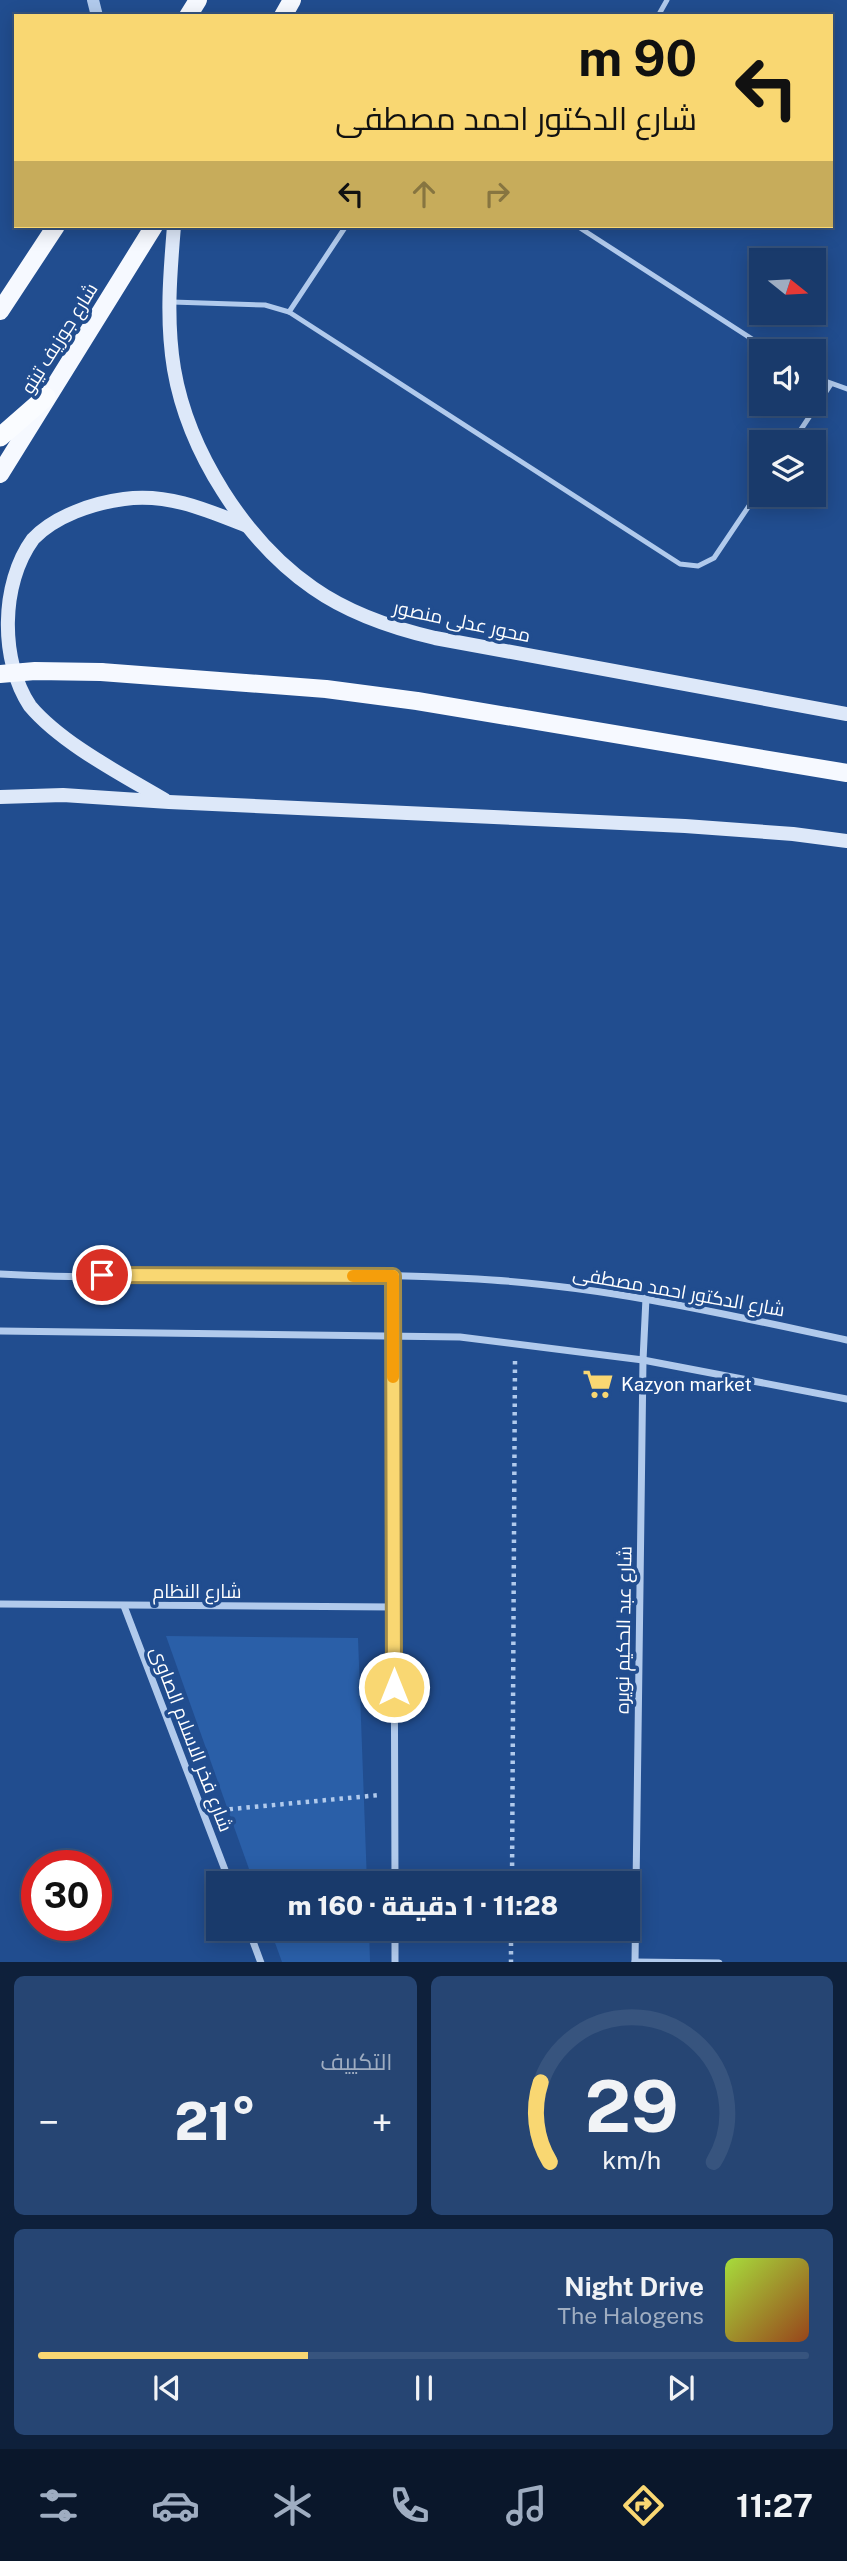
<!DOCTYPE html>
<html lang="ar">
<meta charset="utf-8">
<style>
body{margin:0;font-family:"Public Sans",Cairo,sans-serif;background:#264573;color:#f1f3f6;direction:rtl;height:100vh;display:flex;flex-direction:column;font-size:26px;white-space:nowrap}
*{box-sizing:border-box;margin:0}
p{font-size:23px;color:#9fadc1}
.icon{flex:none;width:38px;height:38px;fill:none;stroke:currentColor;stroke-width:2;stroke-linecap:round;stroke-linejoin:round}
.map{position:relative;height:1962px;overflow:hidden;direction:ltr}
.side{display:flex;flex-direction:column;gap:14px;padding:14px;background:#0e203b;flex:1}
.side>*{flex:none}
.top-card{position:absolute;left:14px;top:14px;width:819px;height:214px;border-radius:0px;box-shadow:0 4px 18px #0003,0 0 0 2px #37547e;direction:rtl;background:#f9d772;color:#111;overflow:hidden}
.needle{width:46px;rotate:108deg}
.buttons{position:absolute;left:749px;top:248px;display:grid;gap:14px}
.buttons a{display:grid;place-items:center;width:77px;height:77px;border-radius:0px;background:#193a6b;box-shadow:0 4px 18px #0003,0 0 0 2px #37547e;font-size:35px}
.speed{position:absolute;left:21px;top:1850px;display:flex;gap:14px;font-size:35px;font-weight:700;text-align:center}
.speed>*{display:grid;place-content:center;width:91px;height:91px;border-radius:50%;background:#193a6b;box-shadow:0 4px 18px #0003,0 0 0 2px #37547e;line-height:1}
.speed .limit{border:10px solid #d22;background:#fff;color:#111}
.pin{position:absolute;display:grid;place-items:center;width:60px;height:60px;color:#fff;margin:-30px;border:4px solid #fff;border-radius:50%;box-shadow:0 2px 7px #0007}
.me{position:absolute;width:77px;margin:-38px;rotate:0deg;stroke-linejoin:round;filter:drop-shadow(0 0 5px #0008)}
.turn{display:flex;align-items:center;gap:24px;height:147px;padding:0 21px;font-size:32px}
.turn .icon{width:91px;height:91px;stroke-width:2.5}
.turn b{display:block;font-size:49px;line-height:60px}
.lanes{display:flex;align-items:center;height:66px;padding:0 21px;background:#0003;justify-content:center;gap:35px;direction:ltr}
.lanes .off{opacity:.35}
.big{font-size:52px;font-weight:800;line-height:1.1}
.side .card{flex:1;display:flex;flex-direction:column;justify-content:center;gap:10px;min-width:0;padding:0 24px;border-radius:10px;background:#264573}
.side .dial{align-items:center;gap:0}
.dial svg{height:182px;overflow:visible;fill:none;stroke:#37547e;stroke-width:7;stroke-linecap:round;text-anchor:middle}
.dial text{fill:#f1f3f6;stroke:none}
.song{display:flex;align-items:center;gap:21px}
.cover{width:84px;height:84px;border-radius:10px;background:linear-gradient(135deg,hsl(80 70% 55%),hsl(20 70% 35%))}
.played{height:7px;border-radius:4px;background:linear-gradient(90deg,#f9d772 35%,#37547e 35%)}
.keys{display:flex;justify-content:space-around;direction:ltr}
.heat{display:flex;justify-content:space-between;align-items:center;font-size:38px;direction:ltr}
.side .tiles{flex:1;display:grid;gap:14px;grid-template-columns:1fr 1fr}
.card:last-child{grid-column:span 2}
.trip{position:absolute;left:206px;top:1871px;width:434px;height:70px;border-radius:0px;background:#193a6b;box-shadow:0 4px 18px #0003,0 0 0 2px #37547e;font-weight:800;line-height:70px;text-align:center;direction:rtl}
.dock{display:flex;height:112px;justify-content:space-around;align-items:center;background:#0a172b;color:#9fadc1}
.dock .icon{width:49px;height:49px}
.dock .current{color:#f9d772}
.dock b{font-size:32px;color:#f1f3f6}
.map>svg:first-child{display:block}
.green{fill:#2a5fa8}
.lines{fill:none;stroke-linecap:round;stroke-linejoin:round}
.path{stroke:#b1caec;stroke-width:4.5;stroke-dasharray:3.5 5;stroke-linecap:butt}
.service{stroke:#b1caec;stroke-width:5}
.minor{stroke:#b1caec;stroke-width:7}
.tertiary{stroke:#b1caec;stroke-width:12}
.secondary{stroke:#dde8f9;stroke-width:14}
.primary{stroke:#f6f9ff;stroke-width:18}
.trunk{stroke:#fafcff;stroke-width:19}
.primary-bridge{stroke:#f6f9ff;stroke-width:18}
.route-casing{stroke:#a28c4a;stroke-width:18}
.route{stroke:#f9d772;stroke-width:12}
.slow{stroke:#f59e0b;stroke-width:12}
.labels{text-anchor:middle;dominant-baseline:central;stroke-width:7;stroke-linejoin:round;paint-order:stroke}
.street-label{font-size:19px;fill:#fff;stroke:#214d8f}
.poi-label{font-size:19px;fill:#fff;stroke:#214d8f;text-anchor:start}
</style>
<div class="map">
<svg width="847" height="1963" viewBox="0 0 847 1963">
<rect width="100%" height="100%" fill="#214d8f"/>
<g class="green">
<path d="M166 1636 358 1638 367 1883H254Z"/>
<path d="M270 1929H369L370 1962H282Z"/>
</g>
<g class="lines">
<g class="path">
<path d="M221 1810 380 1795"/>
<path d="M512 1883 515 1361"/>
<path d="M511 1963V1928"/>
</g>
<g class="service">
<path d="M658 16 667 0"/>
<path d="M577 226 772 352"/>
<path d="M172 302 265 305 289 312 680 564 698 566 714 558 761 488"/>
<path d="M289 312 346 226"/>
<path d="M814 377 847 389"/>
<path d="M792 443 831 384"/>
</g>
<g class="minor">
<path d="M0 1274C164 1283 329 1268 492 1280 613 1288 729 1315 847 1340"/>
<path d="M393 1276 395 1883"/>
<path d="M0 1331 460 1337 643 1360 847 1399"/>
<path d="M0 1604 394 1607"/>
<path d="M124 1606 230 1883"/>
<path d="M248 1928 261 1963"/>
<path d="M395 1928V1963"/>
<path d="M635 1962 719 1963"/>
<path d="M635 1963 643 1360 646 1298"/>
</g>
<path class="tertiary" d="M93 0 97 16"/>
<g class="secondary">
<path d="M174 226C170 274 166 321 174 369 188 451 245 541 313 588 350 614 392 628 435 638L847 714"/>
<path d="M0 797 63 795 169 802 685 826 793 834 847 841"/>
<path d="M165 800C123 775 62 744 30 706 0 661 0 584 33 539 55 516 93 503 124 499 169 493 207 510 247 526"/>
</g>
<g class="primary">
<path d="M188 16 198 0"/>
<path d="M283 16 292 0"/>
<path d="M0 311 56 226"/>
<path d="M0 474 154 226"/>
<path d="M101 672 326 689 417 701 847 773"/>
</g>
<path class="trunk" d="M0 437 46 397"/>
<path class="primary-bridge" d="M0 674 35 671 101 672"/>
</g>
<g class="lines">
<g class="route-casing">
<path id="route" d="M102 1275 393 1276 394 1687"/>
</g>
<use href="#route" class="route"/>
<path class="slow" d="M353 1276H393V1377"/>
</g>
<defs>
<g id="supermarket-bare" transform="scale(2.415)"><path d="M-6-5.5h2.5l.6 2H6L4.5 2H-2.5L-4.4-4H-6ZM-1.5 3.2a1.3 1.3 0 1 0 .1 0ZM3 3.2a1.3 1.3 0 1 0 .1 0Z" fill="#f9d772" stroke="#214d8f" stroke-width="2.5" paint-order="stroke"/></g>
</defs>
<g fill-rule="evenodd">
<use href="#supermarket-bare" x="598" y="1384"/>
</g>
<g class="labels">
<g class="street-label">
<text transform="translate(59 338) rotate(-58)">شارع جوزيف تيتو</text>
<text transform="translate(462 621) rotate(12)">محور عدلى منصور</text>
<text transform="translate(679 1291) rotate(10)">شارع الدكتور احمد مصطفى</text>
<text x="197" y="1591">شارع النظام</text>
<text transform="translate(623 1630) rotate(-89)">شارع عبد الحكيم نويره</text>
<text transform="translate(192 1739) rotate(69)">شارع فخر الاسلام الصاوى</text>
</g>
<g class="poi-label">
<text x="621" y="1384">Kazyon market</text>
</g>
</g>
</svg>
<div class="buttons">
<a><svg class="needle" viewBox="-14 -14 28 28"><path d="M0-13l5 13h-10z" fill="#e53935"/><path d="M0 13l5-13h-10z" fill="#9fadc1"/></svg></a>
<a><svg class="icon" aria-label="sound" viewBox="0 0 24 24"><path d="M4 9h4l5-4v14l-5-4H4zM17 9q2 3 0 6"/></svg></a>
<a><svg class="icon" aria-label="layers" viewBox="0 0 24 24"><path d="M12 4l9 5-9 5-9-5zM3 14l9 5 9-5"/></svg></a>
</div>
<div class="speed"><div class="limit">30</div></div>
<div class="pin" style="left:102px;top:1275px;background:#d93025"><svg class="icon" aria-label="arrive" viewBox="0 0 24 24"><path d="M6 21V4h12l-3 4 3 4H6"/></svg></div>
<svg class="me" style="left:394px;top:1687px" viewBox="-20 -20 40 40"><circle r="17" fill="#f9d772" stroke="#fff" stroke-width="3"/><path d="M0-11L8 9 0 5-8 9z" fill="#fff"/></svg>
<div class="trip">11:28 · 1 دقيقة · 160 m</div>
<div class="top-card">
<div class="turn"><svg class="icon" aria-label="left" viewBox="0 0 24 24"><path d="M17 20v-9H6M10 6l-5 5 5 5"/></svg><div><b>90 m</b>شارع الدكتور احمد مصطفى</div></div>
<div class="lanes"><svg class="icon" aria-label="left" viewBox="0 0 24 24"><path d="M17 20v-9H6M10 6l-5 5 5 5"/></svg><svg class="icon off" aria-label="ahead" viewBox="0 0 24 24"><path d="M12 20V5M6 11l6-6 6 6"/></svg><svg class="icon off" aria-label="right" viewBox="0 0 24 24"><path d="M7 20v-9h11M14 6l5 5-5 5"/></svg></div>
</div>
</div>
<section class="side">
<div class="tiles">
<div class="card dial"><svg viewBox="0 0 100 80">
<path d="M14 69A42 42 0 1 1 86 69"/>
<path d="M14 69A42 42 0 0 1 10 34" stroke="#f9d772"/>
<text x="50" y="56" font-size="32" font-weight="700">29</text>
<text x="50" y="72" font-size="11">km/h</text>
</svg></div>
<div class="card"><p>التكييف</p>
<div class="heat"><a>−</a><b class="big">21°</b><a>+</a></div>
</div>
<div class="card">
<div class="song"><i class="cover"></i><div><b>Night Drive</b><p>The Halogens</p></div></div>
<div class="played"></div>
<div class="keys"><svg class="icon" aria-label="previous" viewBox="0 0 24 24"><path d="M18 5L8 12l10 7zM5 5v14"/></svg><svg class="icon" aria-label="pause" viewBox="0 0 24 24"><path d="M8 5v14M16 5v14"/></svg><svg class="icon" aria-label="next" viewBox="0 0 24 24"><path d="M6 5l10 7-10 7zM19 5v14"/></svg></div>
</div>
</div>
</section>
<nav class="dock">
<b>11:27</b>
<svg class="icon current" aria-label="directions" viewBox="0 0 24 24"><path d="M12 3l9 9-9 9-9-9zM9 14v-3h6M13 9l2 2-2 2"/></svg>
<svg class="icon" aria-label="music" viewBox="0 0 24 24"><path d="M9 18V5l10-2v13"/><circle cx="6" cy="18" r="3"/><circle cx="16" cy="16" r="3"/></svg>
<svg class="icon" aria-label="phone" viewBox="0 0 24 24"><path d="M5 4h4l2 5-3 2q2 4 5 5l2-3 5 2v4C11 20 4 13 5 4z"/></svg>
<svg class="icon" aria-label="climate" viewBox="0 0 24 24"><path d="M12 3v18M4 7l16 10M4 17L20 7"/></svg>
<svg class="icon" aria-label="car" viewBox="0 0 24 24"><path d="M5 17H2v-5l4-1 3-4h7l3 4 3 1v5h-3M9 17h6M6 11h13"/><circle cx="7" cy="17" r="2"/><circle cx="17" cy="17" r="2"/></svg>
<svg class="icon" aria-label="filters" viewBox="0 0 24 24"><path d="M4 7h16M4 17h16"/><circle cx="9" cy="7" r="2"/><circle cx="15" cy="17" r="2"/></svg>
</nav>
